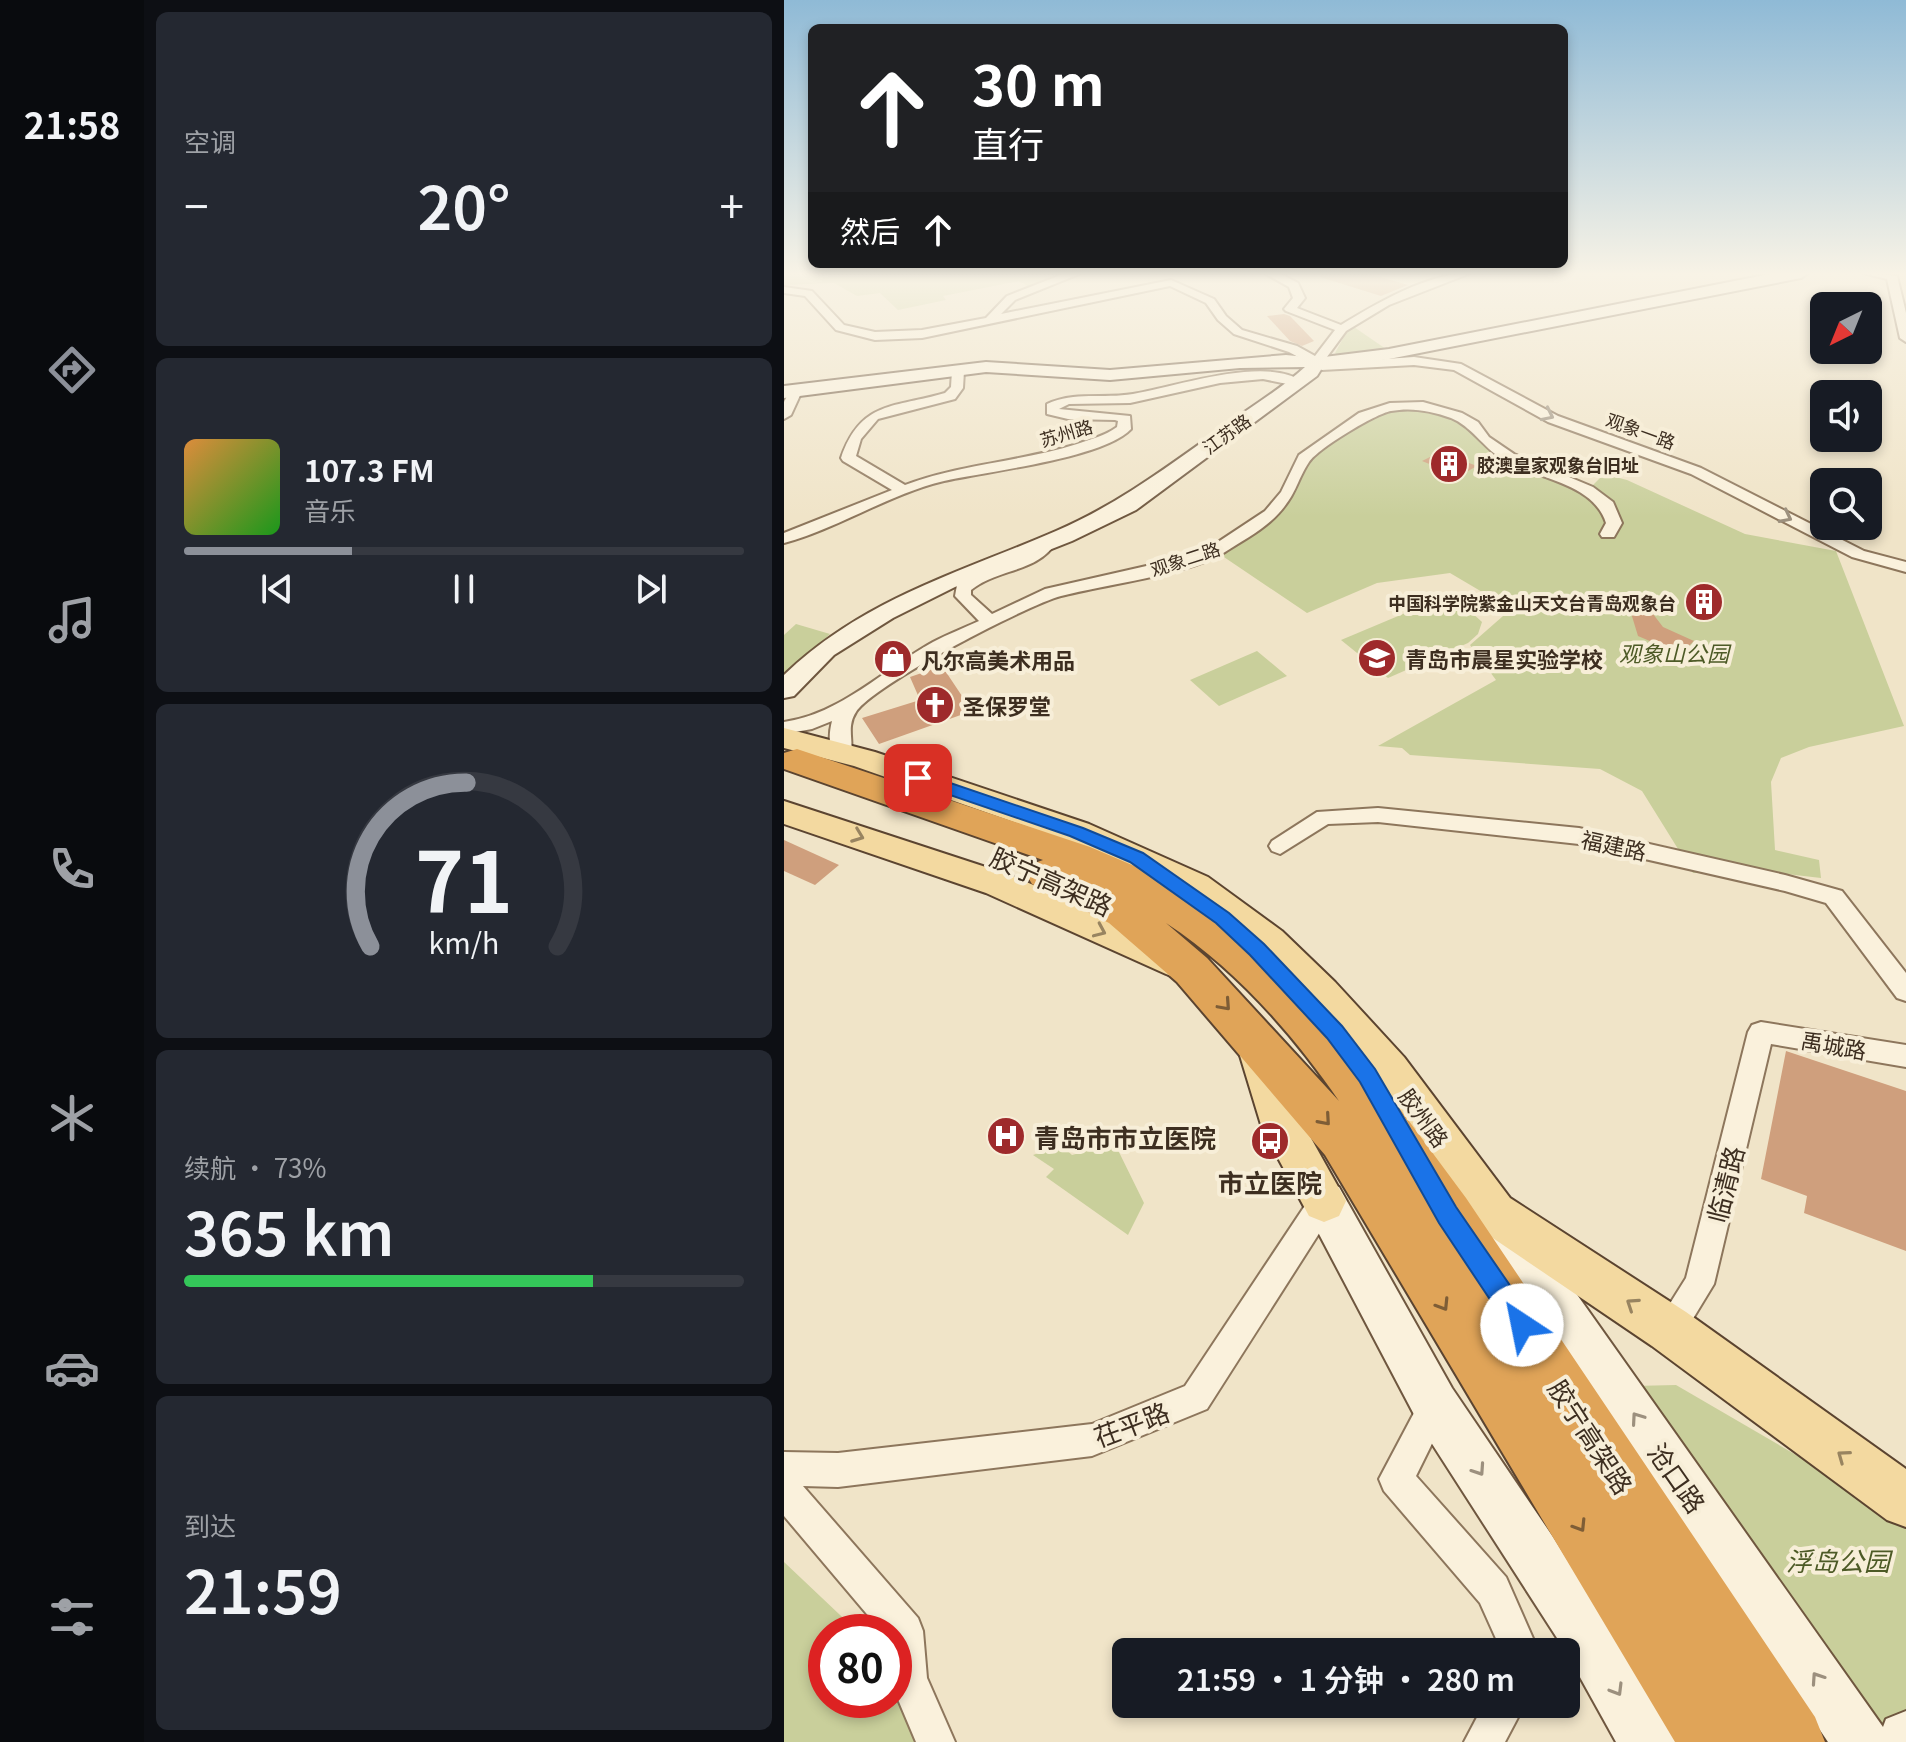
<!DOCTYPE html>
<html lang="zh">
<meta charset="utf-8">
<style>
body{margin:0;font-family:Georgia,"Noto Sans SC",serif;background:#242831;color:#f1f3f6;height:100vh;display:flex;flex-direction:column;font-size:30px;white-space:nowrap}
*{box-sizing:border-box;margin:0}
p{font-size:26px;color:#9ea1a6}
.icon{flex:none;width:44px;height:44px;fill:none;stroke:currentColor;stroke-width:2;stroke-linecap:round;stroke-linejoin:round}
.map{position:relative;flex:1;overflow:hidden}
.details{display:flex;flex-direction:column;gap:12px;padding:12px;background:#0d0f14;width:640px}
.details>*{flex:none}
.guide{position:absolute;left:24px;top:24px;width:760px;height:244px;border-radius:12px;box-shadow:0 4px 12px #0003;background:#202124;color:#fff;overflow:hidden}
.needle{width:52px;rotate:223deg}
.controls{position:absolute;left:1026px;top:292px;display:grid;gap:16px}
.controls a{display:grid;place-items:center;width:72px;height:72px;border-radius:12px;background:#171b24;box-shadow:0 4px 12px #0003;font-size:40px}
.speed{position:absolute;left:24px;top:1614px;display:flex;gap:16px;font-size:40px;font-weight:700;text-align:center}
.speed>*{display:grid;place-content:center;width:104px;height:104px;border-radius:50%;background:#171b24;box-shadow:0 4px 12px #0003;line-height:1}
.speed .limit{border:12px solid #d22;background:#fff;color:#111}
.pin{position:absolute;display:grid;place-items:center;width:68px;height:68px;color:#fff;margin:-34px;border-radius:16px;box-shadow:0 4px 12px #0006}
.me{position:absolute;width:88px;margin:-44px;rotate:326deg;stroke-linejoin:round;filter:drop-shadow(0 0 6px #0008)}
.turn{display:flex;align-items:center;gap:28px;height:168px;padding:0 32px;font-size:36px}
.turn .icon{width:104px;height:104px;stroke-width:2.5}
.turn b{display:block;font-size:56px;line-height:68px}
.then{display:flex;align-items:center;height:76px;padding:0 32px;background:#0003;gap:16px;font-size:30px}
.big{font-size:60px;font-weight:600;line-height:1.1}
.details .widget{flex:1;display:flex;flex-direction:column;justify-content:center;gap:12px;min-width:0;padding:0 28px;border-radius:12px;background:#242831}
.details .dial{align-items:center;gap:0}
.dial svg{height:208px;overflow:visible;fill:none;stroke:#363941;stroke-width:7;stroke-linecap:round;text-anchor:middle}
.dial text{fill:#f1f3f6;stroke:none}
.song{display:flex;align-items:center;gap:24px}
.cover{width:96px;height:96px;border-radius:12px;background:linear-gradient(135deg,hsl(30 70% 55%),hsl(120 70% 35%))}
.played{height:8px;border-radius:4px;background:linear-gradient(90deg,#8c9099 30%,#363941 30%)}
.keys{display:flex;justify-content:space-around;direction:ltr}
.heat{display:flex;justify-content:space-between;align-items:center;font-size:44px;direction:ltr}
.charge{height:12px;border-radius:6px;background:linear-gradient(90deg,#34c759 73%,#363941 0)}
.trip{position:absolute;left:328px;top:1638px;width:468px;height:80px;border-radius:12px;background:#171b24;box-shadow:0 4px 12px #0003;font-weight:600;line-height:80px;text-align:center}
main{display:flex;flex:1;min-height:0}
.tabs{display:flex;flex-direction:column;width:144px;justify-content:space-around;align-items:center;background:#090b0e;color:#9ea1a6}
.tabs .icon{width:56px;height:56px}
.tabs .on{color:#8c9099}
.tabs b{font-size:36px;color:#f1f3f6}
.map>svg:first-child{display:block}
.green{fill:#c9cf9b}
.building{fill:#cf9f7d}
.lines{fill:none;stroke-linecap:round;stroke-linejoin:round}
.street-casing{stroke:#8d765c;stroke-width:4}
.secondary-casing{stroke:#6f573f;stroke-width:4}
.primary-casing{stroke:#5b4430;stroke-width:4}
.highway-casing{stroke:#5b4430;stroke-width:4}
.street{fill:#faf1dc;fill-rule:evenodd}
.secondary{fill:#faf1dc;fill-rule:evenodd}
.primary{fill:#f3d9a0;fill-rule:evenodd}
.highway{fill:#e0a458;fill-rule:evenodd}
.oneway{stroke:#9c907e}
.oneway2{stroke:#988460}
.oneway3{stroke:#7e5d36}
.route{fill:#1a73e8;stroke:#114b97;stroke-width:2}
.labels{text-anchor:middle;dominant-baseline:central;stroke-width:8;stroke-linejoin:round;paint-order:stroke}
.far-street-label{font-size:18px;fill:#3d2e20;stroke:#f7eed8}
.far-poi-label{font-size:18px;font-weight:bold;fill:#3d2e20;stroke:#f7eed8;text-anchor:start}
.park-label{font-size:22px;font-style:italic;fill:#4d5a26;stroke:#f7eed8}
.poi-label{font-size:22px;font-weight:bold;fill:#3d2e20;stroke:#f7eed8;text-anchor:start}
.street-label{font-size:22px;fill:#3d2e20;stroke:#f7eed8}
.near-street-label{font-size:26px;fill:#3d2e20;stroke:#f7eed8}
.near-poi-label{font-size:26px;font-weight:bold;fill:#3d2e20;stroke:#f7eed8;text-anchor:start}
.near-park-label{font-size:26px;font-style:italic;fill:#4d5a26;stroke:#f7eed8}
</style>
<main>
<nav class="tabs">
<b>21:58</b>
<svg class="icon on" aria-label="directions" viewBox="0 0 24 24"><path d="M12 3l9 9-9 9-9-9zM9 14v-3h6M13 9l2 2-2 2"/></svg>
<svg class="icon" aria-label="music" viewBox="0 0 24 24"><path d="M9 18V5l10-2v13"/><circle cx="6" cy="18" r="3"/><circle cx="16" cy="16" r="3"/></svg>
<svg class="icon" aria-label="phone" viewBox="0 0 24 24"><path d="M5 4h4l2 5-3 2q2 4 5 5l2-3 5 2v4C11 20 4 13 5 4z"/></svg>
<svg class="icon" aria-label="climate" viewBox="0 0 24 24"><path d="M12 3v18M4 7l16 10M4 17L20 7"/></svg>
<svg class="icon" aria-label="car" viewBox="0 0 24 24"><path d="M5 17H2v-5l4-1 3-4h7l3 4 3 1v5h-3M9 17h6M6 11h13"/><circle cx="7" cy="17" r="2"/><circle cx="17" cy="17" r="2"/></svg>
<svg class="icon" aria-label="filters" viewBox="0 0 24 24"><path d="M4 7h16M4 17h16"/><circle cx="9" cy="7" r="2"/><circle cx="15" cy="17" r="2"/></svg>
</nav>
<section class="details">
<div class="widget"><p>空调</p>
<div class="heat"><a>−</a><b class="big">20°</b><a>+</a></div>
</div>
<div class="widget">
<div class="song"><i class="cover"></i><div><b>107.3 FM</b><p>音乐</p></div></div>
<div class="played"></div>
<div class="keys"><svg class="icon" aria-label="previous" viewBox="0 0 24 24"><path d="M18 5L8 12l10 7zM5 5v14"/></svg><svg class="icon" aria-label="pause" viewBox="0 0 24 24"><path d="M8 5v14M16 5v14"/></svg><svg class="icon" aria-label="next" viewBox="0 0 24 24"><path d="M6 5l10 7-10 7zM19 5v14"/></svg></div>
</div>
<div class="widget dial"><svg viewBox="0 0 100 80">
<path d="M14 69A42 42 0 1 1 86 69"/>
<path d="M14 69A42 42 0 0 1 51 6" stroke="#8c9099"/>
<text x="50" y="56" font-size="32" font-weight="700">71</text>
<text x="50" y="72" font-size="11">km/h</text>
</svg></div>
<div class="widget"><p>续航 · 73%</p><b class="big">365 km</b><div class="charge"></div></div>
<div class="widget"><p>到达</p><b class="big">21:59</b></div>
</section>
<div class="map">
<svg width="1122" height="1742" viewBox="0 0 1122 1742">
<rect width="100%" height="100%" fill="#f0e4c8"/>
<g class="green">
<path d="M0 273H290L250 290 235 281 159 296 162 300 114 310 96 293 73 296 50 283 0 285Z"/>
<path d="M570 327 602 349 554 356 551 353 563 331Z"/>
<path d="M639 406 673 416 700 440 804 490 820 474 843 480 961 534 1052 551 1120 726 1025 747 997 758 987 782 991 850 1035 860 1037 878 993 873H909L858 791 816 769 626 755 618 748 594 746 712 680 686 645 727 609 666 573 593 583 523 613 431 551 486 514 520 458 606 407Z"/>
<path d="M664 604 687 612 698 622 694 634 684 643 604 678 557 640 638 606Z"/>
<path d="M12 624 46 634 0 678V635Z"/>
<path d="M473 651 503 676 435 706 406 680Z"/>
<path d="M331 1144 360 1203 344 1235 262 1177 270 1169 249 1155 277 1145 288 1155Z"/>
<path d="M892 1385 1122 1519V1742H1098L849 1386Z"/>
<path d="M0 1562 74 1632H42V1700H110V1666L152 1742H0Z"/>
</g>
<g class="building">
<path d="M536 274H586L624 285 597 296 536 277Z"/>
<path d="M500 314 506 316 530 341 518 346 506 341 483 316Z"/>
<path d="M656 452 693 466 675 476 638 461Z"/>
<path d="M847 613 869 614 879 627 910 641 896 654 854 636Z"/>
<path d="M158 666 188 711 95 744 78 718 136 700 126 677Z"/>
<path d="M0 840 55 865 31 885 0 871Z"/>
<path d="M1002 1051 1122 1091V1251L1020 1213 1023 1196 977 1179Z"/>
</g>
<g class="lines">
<g class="street-casing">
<g id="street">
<path d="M282 273H298L231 300 217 314 387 280 430 299 442 316 458 330 513 346 531 356 551 330 502 311 500 309 509 298 505 287 480 273H495L514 283 521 298 513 308 557 325C593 303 644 273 687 273L605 305 562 331 540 361 544 363 630 357 677 364 774 416 917 468 1080 551 1122 562V572L1068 557 907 474 764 422 670 370 630 365 538 370 505 352 450 334 434 320 422 303 386 286 138 338 91 340 52 330 21 296 0 293V287L28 291 60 325 91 332 138 330 202 318 223 296Z"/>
<path d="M1079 273 1113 276 1122 313V342L1116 338 1103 279Z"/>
<path d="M174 367 180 371 179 388 171 399 94 419 77 439 72 456 121 485C176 464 236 462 293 444 307 439 321 436 333 427L334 421 331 420 284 419 263 414V404C291 391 319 399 349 394 392 387 482 355 519 382L513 386 479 379 436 383 346 403 285 404 275 409 346 416 347 429C318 459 203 471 160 481 105 494 55 528 0 543V533L108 490 59 461 57 458C77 400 111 408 161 393L167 387 168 371Z"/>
<path d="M7 388 18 391 7 415 0 419V402Z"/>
<path d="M639 402 678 413 694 422 705 437 730 454 809 487 829 502 838 523 830 537H818L816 534 822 523C809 482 752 479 718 459 699 447 687 426 667 418 648 411 627 407 607 411 591 414 535 448 525 462 513 480 513 493 495 513 481 529 458 541 441 552 406 574 320 585 277 596 243 605 89 685 72 712 61 728 72 745 65 758H51C44 747 45 733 48 721L28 729 0 734V722C57 714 100 669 149 642 164 634 180 628 195 621L171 596 173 585C199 564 240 566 259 538H271L273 541C254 573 214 568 187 590V595L208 614 261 589 380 562 425 548 481 511 497 492 515 455 575 413 606 403Z"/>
<path d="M594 808 795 828 1001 875 1058 891 1122 973V1001L1113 998 1042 903 1001 891 795 844 594 822 544 824 496 854 488 851 485 846 488 841 533 812Z"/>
<path d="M977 1022 1122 1045V1067L987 1044 930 1284 896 1340 885 1344 874 1340 870 1329 902 1278 964 1032 968 1025Z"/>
<path d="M540 1188 550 1192 554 1201 550 1210 423 1409 308 1456 54 1487 19 1486 134 1618 139 1631 143 1678 171 1742H132L110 1690V1632H98L0 1516V1452L54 1453 308 1424 401 1386 530 1192Z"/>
<path d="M651 1389 662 1394 667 1405 632 1476 722 1577 755 1652H718L696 1603 600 1491 595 1479 640 1394Z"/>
<path d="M700 1704H741L721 1742H680Z"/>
</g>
</g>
<g class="secondary-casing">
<g id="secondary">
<path d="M991 273H1024L1017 278 605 359 538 368 533 376 352 510 288 541 171 587 109 618 50 655 10 696 0 698V675C81 598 173 574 272 531 335 504 387 464 442 425 468 406 497 389 521 367L456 368 326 380 202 372 0 398V386L202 362 326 370 502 355 532 358 605 349Z"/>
<path d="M540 1182 555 1187 668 1388 769 1537 884 1722 892 1742H832L782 1652 634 1422 525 1215 519 1201 525 1187Z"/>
<path d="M721 1208 736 1214 1099 1727 1102 1719 1122 1711V1742H1044L706 1242 700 1228 706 1214Z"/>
</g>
</g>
<g class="primary-casing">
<g id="primary">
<path d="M0 728 91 752 305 824 424 877 498 931 551 982 620 1057 726 1198 902 1312 1122 1469V1527L1103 1520 868 1346 694 1228 592 1081 525 1004 472 951 400 895 281 840 70 766 0 748Z"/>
<path d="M0 801 226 875 408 954 413 964 408 974 395 979 382 974 202 893 0 824Z"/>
<path d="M474 1032 488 1037 518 1122 562 1201 555 1216 540 1222 525 1216 478 1128 454 1049 460 1037Z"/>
</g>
</g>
<g class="highway-casing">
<path id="highway" d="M13 749 306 847 362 871 419 906 483 956 553 1024 682 1198 1031 1717 1041 1742H891L541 1155 393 982 325 923 248 884 242 874 248 864 259 860 0 769V753ZM382 923C451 968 509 1034 555 1101L423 958Z"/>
</g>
<use href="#street" class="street"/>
<use href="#secondary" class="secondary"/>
<use href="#primary" class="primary"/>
<use href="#highway" class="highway"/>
</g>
<defs><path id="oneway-chevron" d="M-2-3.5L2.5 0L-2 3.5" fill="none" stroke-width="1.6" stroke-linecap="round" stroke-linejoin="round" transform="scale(2)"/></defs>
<g class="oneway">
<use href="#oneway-chevron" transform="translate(764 415) rotate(26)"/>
<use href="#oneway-chevron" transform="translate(1002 517) rotate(27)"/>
<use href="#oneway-chevron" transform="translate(853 1418) rotate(-125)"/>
<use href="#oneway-chevron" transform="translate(695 1470) rotate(56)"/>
<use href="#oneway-chevron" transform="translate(1033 1678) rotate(-124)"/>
<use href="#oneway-chevron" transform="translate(833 1690) rotate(59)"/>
</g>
<g class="oneway2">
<use href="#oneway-chevron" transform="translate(74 836) rotate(21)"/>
<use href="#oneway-chevron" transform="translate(316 931) rotate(24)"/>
<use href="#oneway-chevron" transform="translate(848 1304) rotate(-146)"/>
<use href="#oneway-chevron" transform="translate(1059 1456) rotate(-144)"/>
</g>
<g class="oneway3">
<use href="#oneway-chevron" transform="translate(441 1005) rotate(48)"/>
<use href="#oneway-chevron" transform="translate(541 1120) rotate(49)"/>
<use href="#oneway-chevron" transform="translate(659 1305) rotate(58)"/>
<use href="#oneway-chevron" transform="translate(796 1526) rotate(58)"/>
</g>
<linearGradient id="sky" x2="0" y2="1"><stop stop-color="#8fbad6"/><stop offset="0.53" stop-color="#f8f3e6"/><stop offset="1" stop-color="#f8f3e6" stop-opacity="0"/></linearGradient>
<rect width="1122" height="517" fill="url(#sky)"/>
<path class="route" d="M134 772 299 828 359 853 445 913 480 944 558 1026 591 1069 672 1207 747 1316 750 1325 747 1334 738 1338 729 1334 655 1223 576 1082 543 1038 466 955 432 923 346 862 286 836 128 782 126 778 128 774Z"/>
<defs>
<g id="building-disc" transform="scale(2)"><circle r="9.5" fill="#9e2a2b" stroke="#f7eed8"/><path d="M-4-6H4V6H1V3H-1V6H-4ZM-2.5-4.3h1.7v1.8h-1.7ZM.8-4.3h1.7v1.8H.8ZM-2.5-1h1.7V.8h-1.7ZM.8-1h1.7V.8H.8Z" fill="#fff"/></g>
<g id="school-disc" transform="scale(2)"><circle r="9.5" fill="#9e2a2b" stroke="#f7eed8"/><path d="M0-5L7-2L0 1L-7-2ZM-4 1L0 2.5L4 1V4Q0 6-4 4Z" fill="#fff"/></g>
<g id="shop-disc" transform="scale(2)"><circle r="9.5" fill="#9e2a2b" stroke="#f7eed8"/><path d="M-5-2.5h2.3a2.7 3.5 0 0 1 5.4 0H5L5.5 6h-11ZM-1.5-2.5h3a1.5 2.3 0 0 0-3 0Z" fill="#fff"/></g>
<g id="church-disc" transform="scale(2)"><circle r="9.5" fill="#9e2a2b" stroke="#f7eed8"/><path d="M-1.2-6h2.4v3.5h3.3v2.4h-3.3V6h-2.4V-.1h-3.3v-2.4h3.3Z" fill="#fff"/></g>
<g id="hospital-disc" transform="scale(2)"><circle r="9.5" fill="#9e2a2b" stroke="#f7eed8"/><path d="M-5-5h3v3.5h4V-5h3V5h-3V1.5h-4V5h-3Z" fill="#fff"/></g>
<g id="bus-disc" transform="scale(2)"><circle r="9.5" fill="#9e2a2b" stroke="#f7eed8"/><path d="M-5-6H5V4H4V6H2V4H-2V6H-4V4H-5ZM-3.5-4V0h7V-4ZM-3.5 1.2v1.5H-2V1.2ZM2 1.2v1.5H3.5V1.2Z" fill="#fff"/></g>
</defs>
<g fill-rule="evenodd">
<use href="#building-disc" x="665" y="464"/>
<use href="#building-disc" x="920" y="602"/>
<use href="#school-disc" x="593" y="658"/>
<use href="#shop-disc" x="109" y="659"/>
<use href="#church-disc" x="151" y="705"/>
<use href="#hospital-disc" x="222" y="1136"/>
<use href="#bus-disc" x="486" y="1141"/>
</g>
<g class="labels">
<g class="far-street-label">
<text transform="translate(857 430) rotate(20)">观象一路</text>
<text transform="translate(282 432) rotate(-16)">苏州路</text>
<text transform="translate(442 433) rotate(-36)">江苏路</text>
<text transform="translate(401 558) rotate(-18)">观象二路</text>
</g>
<g class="far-poi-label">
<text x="693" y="464">胶澳皇家观象台旧址</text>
<text x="892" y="602" text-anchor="end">中国科学院紫金山天文台青岛观象台</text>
</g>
<g class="park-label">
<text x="890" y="652">观象山公园</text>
</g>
<g class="poi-label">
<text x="621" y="658">青岛市晨星实验学校</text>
<text x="137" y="659">凡尔高美术用品</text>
<text x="179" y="705">圣保罗堂</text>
</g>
<g class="street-label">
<text transform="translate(830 844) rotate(12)">福建路</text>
<text transform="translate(1050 1044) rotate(10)">禹城路</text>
<text transform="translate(641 1117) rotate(54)">胶州路</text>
</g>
<g class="near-street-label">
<text transform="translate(268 880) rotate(24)">胶宁高架路</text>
<text transform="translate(940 1184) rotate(-76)">临清路</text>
<text transform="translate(347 1423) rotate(-21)">茌平路</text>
<text transform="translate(808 1436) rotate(57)">胶宁高架路</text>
<text transform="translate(894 1477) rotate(55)">沧口路</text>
</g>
<g class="near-poi-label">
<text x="250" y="1136">青岛市市立医院</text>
<text x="486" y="1181" text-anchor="middle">市立医院</text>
</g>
<g class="near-park-label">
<text x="1054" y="1559">浮岛公园</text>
</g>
</g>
</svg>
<div class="controls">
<a><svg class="needle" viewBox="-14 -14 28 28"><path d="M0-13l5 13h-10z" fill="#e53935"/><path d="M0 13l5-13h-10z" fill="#9ea1a6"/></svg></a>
<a><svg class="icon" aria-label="sound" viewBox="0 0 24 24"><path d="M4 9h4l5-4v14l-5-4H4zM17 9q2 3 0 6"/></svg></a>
<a><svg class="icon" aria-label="search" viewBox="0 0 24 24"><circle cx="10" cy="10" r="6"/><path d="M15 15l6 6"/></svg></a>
</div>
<div class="speed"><div class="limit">80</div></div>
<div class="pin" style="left:134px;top:778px;background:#d93025"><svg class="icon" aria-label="arrive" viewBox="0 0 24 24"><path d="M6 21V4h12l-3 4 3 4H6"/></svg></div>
<svg class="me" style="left:738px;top:1325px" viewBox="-20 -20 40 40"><circle r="19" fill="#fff"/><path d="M0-13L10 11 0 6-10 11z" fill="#1a73e8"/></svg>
<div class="trip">21:59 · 1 分钟 · 280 m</div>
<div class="guide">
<div class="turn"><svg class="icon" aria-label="ahead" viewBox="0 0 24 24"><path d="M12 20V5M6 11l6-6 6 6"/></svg><div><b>30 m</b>直行</div></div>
<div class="then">然后<svg class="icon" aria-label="ahead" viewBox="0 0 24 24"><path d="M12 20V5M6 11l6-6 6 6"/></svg></div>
</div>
</div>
</main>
